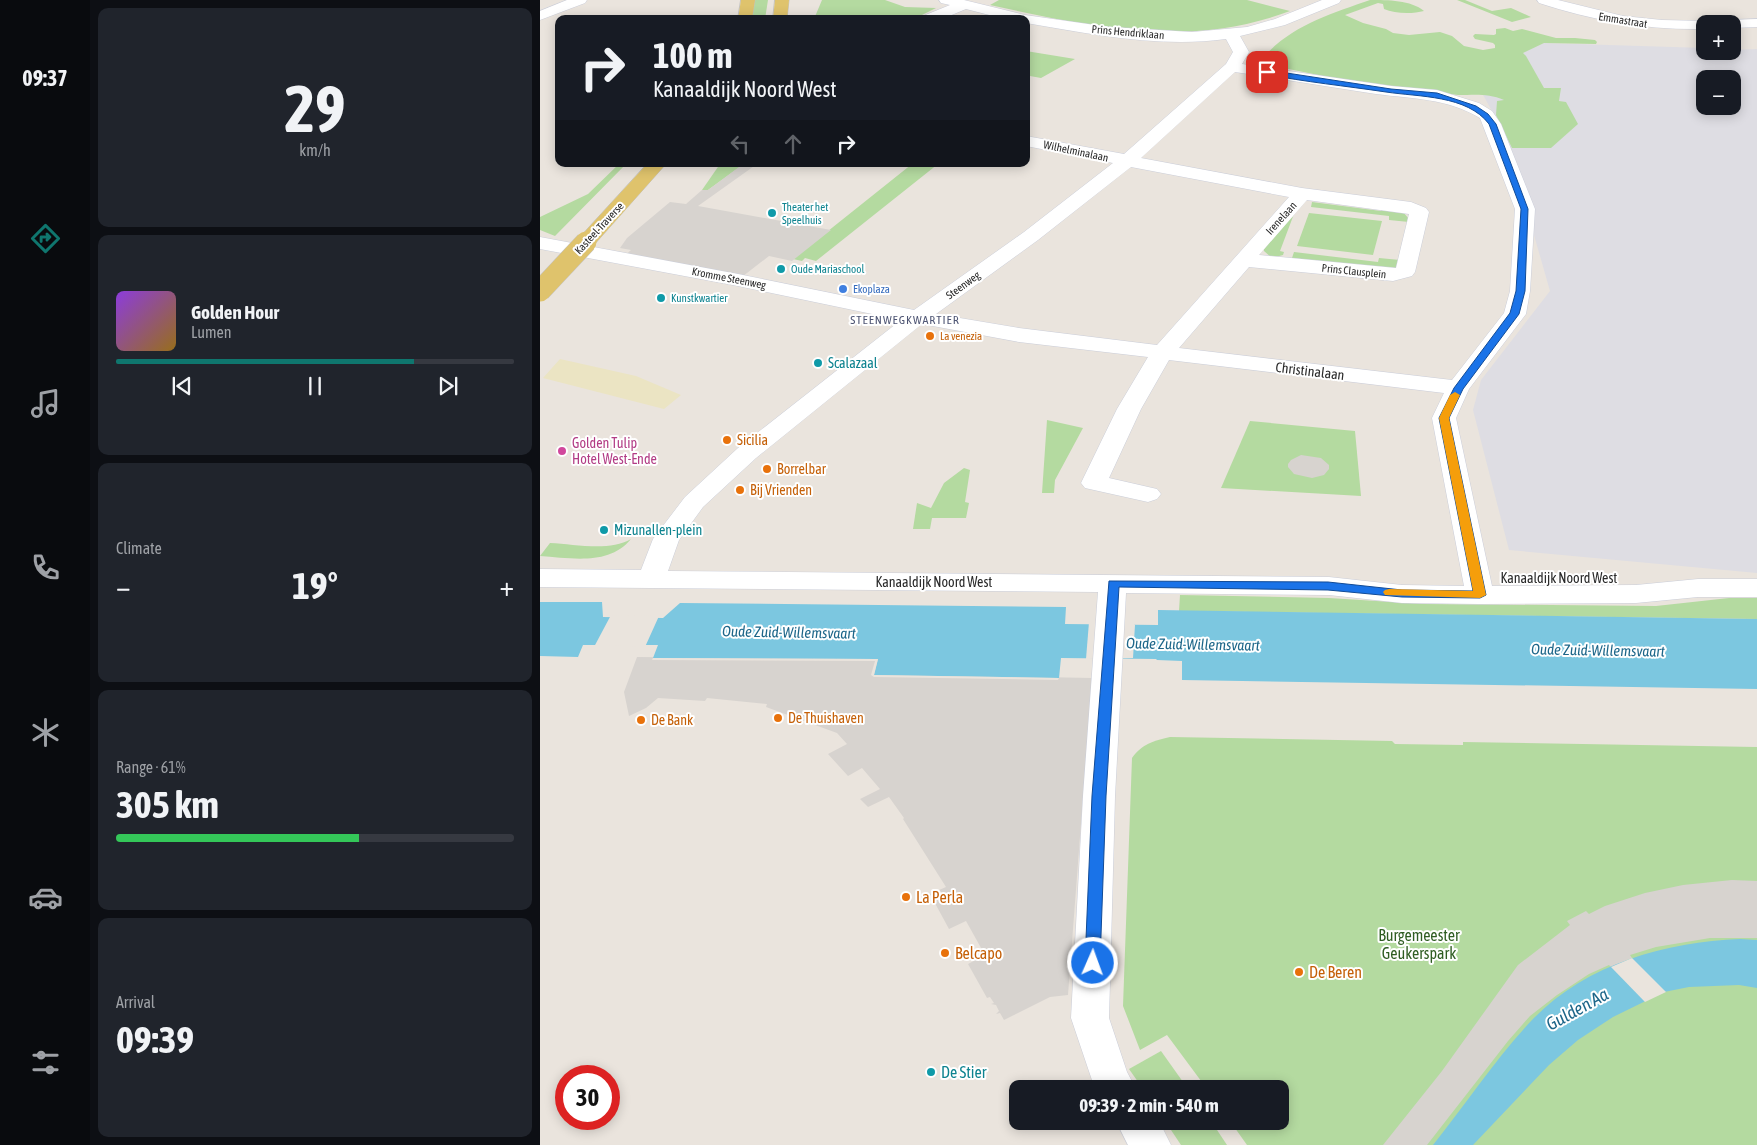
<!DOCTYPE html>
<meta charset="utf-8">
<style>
body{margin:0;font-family:"Asap Condensed",sans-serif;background:#20242c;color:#f1f3f6;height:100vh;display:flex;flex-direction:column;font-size:19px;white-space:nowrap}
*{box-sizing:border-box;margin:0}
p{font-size:16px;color:#9ea1a6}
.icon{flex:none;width:28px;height:28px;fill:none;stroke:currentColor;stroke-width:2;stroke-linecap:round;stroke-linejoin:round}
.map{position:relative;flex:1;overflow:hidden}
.panel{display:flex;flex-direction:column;gap:8px;padding:8px;background:#0d0f14;width:450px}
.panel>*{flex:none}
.hud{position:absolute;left:15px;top:15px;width:475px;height:152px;border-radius:10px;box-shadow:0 2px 12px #0003;background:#171b24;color:#f1f3f6;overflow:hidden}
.fabs{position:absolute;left:1156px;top:15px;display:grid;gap:10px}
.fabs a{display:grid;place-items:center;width:45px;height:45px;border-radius:10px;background:#171b24;box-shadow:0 2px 12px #0003;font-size:25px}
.speed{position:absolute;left:15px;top:1065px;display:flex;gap:10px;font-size:25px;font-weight:700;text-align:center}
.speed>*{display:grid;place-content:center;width:65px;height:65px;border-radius:50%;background:#171b24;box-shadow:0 2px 12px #0003;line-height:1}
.speed .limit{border:8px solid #d22;background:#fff;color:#111}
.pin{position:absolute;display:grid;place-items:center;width:42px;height:42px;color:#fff;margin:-21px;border-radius:10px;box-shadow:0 2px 8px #0006}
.me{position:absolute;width:55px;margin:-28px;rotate:2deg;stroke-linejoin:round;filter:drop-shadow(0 0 4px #0008)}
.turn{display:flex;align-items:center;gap:18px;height:105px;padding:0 15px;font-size:22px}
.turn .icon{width:65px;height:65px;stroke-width:2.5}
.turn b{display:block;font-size:35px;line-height:42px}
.lanes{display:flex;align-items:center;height:48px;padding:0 15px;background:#0003;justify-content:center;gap:25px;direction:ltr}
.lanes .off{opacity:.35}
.big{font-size:38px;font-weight:700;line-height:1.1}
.panel .tile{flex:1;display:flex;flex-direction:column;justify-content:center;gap:8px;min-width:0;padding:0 18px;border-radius:10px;background:#20242c}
.panel .dial{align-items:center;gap:0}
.dial b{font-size:65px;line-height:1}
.song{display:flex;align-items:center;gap:15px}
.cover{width:60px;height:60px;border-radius:8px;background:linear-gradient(135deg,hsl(270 70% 55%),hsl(40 70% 35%))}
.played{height:5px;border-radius:2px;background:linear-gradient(90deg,#0f766e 75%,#363941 75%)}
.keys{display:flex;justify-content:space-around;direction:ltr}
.heat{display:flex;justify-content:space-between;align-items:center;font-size:28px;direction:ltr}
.charge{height:8px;border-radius:4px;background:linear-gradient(90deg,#34c759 61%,#363941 0)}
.trip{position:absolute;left:469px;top:1080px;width:280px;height:50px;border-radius:10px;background:#171b24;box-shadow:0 2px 12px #0003;font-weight:700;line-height:50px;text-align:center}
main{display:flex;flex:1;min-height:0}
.dock{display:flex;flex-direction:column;width:90px;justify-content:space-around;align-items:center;background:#090b0e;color:#9ea1a6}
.dock .icon{width:35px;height:35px}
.dock .active{color:#0f766e}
.dock b{font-size:22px;color:#f1f3f6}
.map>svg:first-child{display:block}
.industrial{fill:#dedde3;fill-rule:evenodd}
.green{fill:#b4daa0}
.sand{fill:#ebe4c3}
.plaza{fill:#d7d3cf}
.water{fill:#7cc7e0}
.pier{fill:#eae4dd}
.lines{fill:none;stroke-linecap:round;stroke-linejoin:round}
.minor-casing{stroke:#cbced9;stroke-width:1}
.major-casing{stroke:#c3c3c3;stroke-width:1}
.minor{fill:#fff;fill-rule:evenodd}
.major{fill:#dfc36c;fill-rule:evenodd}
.major-bridge-casing{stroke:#c3c3c3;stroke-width:22;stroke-linecap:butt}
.major-bridge{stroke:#dfc36c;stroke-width:21}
.route{fill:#1a73e8;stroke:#114b97}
.slow{fill:#f59e0b}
.culture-dot{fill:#0f9aa8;stroke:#fff;stroke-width:2}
.shop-dot{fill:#3f7fe0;stroke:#fff;stroke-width:2}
.food-dot{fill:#e8710a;stroke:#fff;stroke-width:2}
.hotel-dot{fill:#d1479c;stroke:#fff;stroke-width:2}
.labels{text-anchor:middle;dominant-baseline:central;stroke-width:4;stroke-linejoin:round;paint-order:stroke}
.far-street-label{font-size:11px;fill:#292929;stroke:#fff}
.far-culture-label{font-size:11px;fill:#0d838f;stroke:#fff;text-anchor:start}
.far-shop-label{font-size:11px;fill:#366cbe;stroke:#fff;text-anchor:start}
.far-food-label{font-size:11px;fill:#c56008;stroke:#fff;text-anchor:start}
.far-neighbourhood-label{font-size:12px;letter-spacing:1px;fill:#4f5674;stroke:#fff}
.culture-label{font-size:14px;fill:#0d838f;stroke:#fff;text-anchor:start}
.street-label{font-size:14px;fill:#292929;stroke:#fff}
.food-label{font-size:14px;fill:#c56008;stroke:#fff;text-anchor:start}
.hotel-label{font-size:14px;fill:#b23c85;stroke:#fff;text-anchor:start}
.water-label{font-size:15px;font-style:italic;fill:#1d6689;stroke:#fff}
.near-food-label{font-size:16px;fill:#c56008;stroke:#fff;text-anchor:start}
.near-park-label{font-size:16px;fill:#2f5d22;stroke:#fff}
.near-culture-label{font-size:16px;fill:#0d838f;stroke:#fff;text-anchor:start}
.near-water-label{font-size:18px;font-style:italic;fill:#1d6689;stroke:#fff}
</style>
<main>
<nav class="dock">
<b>09:37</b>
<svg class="icon active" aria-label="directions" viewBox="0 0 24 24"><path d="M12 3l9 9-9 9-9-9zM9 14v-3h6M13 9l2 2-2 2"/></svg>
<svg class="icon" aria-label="music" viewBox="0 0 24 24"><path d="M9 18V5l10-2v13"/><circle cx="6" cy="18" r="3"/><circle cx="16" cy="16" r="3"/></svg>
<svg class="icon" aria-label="phone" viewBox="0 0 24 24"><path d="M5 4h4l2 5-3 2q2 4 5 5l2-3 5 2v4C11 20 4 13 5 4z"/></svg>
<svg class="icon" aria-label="climate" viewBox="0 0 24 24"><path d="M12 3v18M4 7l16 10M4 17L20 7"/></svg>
<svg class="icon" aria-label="car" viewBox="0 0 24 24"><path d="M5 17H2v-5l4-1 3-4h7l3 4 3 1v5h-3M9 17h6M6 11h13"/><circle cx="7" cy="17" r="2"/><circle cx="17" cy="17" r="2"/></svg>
<svg class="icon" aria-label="filters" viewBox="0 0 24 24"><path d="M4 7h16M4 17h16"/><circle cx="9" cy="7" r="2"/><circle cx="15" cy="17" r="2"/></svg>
</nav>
<section class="panel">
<div class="tile dial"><b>29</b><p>km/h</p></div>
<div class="tile">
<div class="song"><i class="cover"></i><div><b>Golden Hour</b><p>Lumen</p></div></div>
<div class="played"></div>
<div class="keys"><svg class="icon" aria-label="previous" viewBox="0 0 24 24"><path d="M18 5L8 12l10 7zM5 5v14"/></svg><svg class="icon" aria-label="pause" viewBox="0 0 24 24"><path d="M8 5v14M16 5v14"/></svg><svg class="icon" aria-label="next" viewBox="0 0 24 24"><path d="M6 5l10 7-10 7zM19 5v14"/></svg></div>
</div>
<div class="tile"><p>Climate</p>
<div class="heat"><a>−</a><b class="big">19°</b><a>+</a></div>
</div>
<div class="tile"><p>Range · 61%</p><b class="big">305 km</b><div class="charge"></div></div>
<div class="tile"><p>Arrival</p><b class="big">09:39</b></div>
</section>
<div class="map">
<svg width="1217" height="1145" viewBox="0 0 1217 1145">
<rect width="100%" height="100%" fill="#eae4dd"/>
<path class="industrial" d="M1004 43 1165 48V51L1217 49V573L969 550 933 410 941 380 1010 291 966 137 935 80 942 68ZM1165 79H1192V106H1165Z"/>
<g class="green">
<path d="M214 0H228L225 19H212Z"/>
<path d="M282 0H345L365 7 396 8 374 19H274Z"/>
<path d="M459 0H707L750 11C649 49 551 27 450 5Z"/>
<path d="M830 0C848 0 871 0 884 11 873 14 855 14 844 9L843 4 838 3 805 15 823 23 846 29 853 33 869 35 900 32 912 36 924 46 943 50 955 48V45L953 43 935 39 933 36 935 34 954 35 956 34V29L965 28 973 31 982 29 1016 38H1035L1055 40 1057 42 1056 44 1004 43 983 53 986 56 1004 88H1021L1019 101 1026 102 1038 124 1011 148H972L956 115 957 101 964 100C948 93 935 95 918 95L788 77 719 63C746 27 790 14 830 0Z"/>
<path d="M917 0H925L952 11 971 8 991 17 972 22Z"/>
<path d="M486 51 535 59 501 78 490 76 486 78Z"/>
<path d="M79 164H86L15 236 0 230V217L48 194Z"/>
<path d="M180 164H204L168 190H162Z"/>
<path d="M372 164H398L276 261 265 258 262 261 253 259Z"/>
<path d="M772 202 841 211V208L863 212 869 219V222L849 220V216L771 207Z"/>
<path d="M757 206 740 251 744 252 743 255 732 258 724 251 723 246Z"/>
<path d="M769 213 842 221 833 255 757 246Z"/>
<path d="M754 252 838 262 839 258 860 260 856 268 853 269 752 258Z"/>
<path d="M507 420 543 428 515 480 514 493H502Z"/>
<path d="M710 421 815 431 821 496 681 488Z"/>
<path d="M424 468 430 470 425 502 429 503 426 518H392L390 529H373L377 503 391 508 404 483Z"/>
<path d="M91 539C69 566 31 558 0 556L10 543C35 544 69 552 91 539Z"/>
<path d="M640 595 789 598 884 604 1116 606 1189 598H1217V619L639 611Z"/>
<path d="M630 737 852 741 855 744 923 745V742L1217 747V1145H707L690 1121H740V1089H667L627 1035 600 1050 583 1006 592 758C602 744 613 741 630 737Z"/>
<path d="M621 1051 648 1089H603L589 1069Z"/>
<path d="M625 1121H671L687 1145H641Z"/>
</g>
<path class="sand" d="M20 359 96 376 141 395 124 409 3 378Z"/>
<g class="plaza">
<path d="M203 164H217L158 206 291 230 252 261 229 256 198 280 82 258 91 250 80 248 87 238 130 202 146 204 162 190H168Z"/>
<path d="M761 455 781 458 789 465V469L784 475 772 478 754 474 748 467V464L751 460Z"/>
<path d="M97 657 338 659 446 676 552 678 528 995 510 997 464 1020 460 1013 456 1014 459 1011 456 1005 451 1004 454 1003 450 997 447 998 428 964 445 955 426 921 409 929 390 894 406 887 363 819 364 818 349 797 328 807 320 799 340 789 322 768 308 776 288 754 307 744 297 733 226 707 227 704 167 698 165 701 118 698 106 708 89 716 84 692Z"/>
<path d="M1192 880 1217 881V938H1170L1116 947 1090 955 1092 958 1071 967 1069 965 1049 974 1017 995 990 1016 968 1041 887 1145H843L902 1071 978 965 1030 925 1027 921 1046 911 1049 914 1065 906 1105 893 1143 885Z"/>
</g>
<g class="water">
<path d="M0 602H62L63 617 123 618 140 603 526 607 525 624 618 625V610L1217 619V689L642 680V661L617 660 616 659 521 658 519 678 334 675 338 659 113 658 118 645H43L38 657 0 656Z"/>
<path d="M1200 939 1217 940V988L1199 985 1149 987 1124 992 1073 1017 1038 1040 1009 1065 933 1145H893C926 1104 956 1058 992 1020 1046 964 1125 942 1200 939Z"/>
</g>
<g class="pier">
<path d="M71 615 112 616H119L105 647 66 645 65 647H54Z"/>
<path d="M549 622 593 623 595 625 593 658 546 659Z"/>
<path d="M113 658 338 659 334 675 519 678 518 680 334 677 331 675 335 661 112 660Z"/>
<path d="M1092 958 1126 992 1105 1002 1071 967Z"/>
</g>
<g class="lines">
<g class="minor-casing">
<g id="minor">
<path d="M27 0H47L45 3 0 20V11Z"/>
<path d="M399 0H424L485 15 569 27 652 32 707 27 735 19 782 0H801L799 3 745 25 700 36 709 52 702 64 851 86 897 90 939 103 952 111 961 124 995 209 990 291 986 314 929 389 916 418 952 586 1096 585 1158 579H1217V597H1158L1096 603 940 604 862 603 789 595 586 593 575 796 569 1018 587 1072 596 1089H555L531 1018 543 796 558 592 0 587V569L101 570 113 539 145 497 198 448 361 320 198 286 0 249V237L198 274 374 310 484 232 573 163 486 146V136L584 154 686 64 693 52 686 39C620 48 551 34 486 23V19H465L426 9 402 19H381L383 16 410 5 401 3ZM695 72C742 79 789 87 836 94 874 99 906 98 940 118L975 209 970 291 964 313 912 380 639 348 709 267 853 281 872 276 875 272 889 212 886 208 871 202 762 188 601 158ZM591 167 749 197 617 345 479 328 396 314 498 240ZM767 200 869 214 856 268 719 255ZM382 324 479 342 608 357 577 409 541 483 545 488 608 502 617 499 621 494 617 489 569 478 601 409 629 360 904 393 892 418 924 586 862 585 789 577 128 571 139 540 163 507 216 458Z"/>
<path d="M997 0H1018L1083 16 1122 20 1165 21 1172 24H1165V29C1107 30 1054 21 999 3Z"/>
<path d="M1217 19V27L1192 28V24H1185L1192 20Z"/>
<path d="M576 1121H619L631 1145H588Z"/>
</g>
</g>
<g class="major-casing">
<g id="major">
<path d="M201 0H215L212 19H198Z"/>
<path d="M235 0H249L247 19H233Z"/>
<path d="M107 164H126L53 246 46 248 39 246 36 242 39 238Z"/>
</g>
</g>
<use href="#minor" class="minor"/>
<use href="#major" class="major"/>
<g class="major-bridge-casing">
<path id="major-bridge" d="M0 291 46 242"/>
</g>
<use href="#major-bridge" class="major-bridge"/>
</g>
<path class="route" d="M727 70 851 89 897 93 936 106 948 114 956 124 988 209 985 291 979 314 923 389 909 418 946 595 940 598 862 597 788 590 579 587 566 796 560 963 558 967 553 969 547 967 545 963 552 796 569 581 788 582 862 590 933 591 899 418 914 388 970 313 976 291 981 209 949 124C927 95 879 97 846 92 806 86 765 82 725 74L724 72Z"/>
<path class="slow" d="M915 392 920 395 909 418 946 595 940 598 845 595 843 592 845 590 849 589 933 591 899 418 910 395Z"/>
<g class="culture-dot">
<circle cx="232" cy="213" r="5"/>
<circle cx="241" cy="269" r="5"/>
<circle cx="121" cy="298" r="5"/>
<circle cx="278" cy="363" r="5"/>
<circle cx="64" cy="530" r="5"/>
<circle cx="391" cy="1072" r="5"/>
</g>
<circle class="shop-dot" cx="303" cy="289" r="5"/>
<g class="food-dot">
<circle cx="390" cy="336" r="5"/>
<circle cx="187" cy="440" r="5"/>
<circle cx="227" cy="469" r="5"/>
<circle cx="200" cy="490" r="5"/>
<circle cx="238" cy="718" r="5"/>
<circle cx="101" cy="720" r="5"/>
<circle cx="366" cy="897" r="5"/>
<circle cx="405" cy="953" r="5"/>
<circle cx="759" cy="972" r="5"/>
</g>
<circle class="hotel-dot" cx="22" cy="451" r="5"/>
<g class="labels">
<g class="far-street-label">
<text transform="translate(1083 20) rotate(9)">Emmastraat</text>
<text transform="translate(588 32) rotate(5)">Prins Hendriklaan</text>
<text transform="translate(536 151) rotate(12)">Wilhelminalaan</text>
<text transform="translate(741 218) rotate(-48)">Irenelaan</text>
<text transform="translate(59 228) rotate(-47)">Kasteel-Traverse</text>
<text transform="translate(814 271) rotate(6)">Prins Clausplein</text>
<text transform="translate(189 278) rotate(11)">Kromme Steenweg</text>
<text transform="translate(423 285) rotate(-36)">Steenweg</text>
</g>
<g class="far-culture-label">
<text x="242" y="207">Theater het<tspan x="242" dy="13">Speelhuis</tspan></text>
<text x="251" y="269">Oude Mariaschool</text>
<text x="131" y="298">Kunstkwartier</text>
</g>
<g class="far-shop-label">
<text x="313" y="289">Ekoplaza</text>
</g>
<g class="far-food-label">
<text x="400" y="336">La venezia</text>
</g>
<g class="far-neighbourhood-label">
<text x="365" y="320">STEENWEGKWARTIER</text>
</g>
<g class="culture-label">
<text x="288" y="363">Scalazaal</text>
<text x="74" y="530">Mizunallen-plein</text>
</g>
<g class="street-label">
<text transform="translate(770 371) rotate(7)">Christinalaan</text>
<text x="1019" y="578">Kanaaldijk Noord West</text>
<text x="394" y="582">Kanaaldijk Noord West</text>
</g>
<g class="food-label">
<text x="197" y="440">Sicilia</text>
<text x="237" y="469">Borrelbar</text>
<text x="210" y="490">Bij Vrienden</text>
<text x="248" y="718">De Thuishaven</text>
<text x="111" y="720">De Bank</text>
</g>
<g class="hotel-label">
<text x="32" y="443">Golden Tulip<tspan x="32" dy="16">Hotel West-Ende</tspan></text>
</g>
<g class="water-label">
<text transform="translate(249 632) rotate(1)">Oude Zuid-Willemsvaart</text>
<text transform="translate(653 644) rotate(1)">Oude Zuid-Willemsvaart</text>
<text transform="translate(1058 650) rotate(1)">Oude Zuid-Willemsvaart</text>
</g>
<g class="near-food-label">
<text x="376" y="897">La Perla</text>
<text x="415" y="953">Belcapo</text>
<text x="769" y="972">De Beren</text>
</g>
<g class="near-park-label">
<text x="879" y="935">Burgemeester<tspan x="879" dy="18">Geukerspark</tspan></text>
</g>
<g class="near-culture-label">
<text x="401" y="1072">De Stier</text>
</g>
<g class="near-water-label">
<text transform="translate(1037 1009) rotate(-29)">Gulden Aa</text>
</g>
</g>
</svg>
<div class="fabs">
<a>+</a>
<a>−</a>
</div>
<div class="speed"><div class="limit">30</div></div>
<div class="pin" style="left:727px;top:72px;background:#d93025"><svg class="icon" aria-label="arrive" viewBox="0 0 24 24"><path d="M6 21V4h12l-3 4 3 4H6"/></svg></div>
<svg class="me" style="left:553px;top:963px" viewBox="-20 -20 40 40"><circle r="17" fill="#1a73e8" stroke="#fff" stroke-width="3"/><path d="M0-11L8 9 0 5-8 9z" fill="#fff"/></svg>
<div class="trip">09:39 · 2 min · 540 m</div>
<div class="hud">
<div class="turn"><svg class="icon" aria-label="right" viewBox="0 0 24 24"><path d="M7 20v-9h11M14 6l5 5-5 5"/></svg><div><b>100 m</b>Kanaaldijk Noord West</div></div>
<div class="lanes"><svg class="icon off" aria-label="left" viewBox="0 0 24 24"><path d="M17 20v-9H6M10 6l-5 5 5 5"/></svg><svg class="icon off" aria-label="ahead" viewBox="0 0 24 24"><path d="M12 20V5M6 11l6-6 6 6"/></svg><svg class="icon" aria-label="right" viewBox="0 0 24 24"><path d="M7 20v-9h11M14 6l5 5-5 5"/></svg></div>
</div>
</div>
</main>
